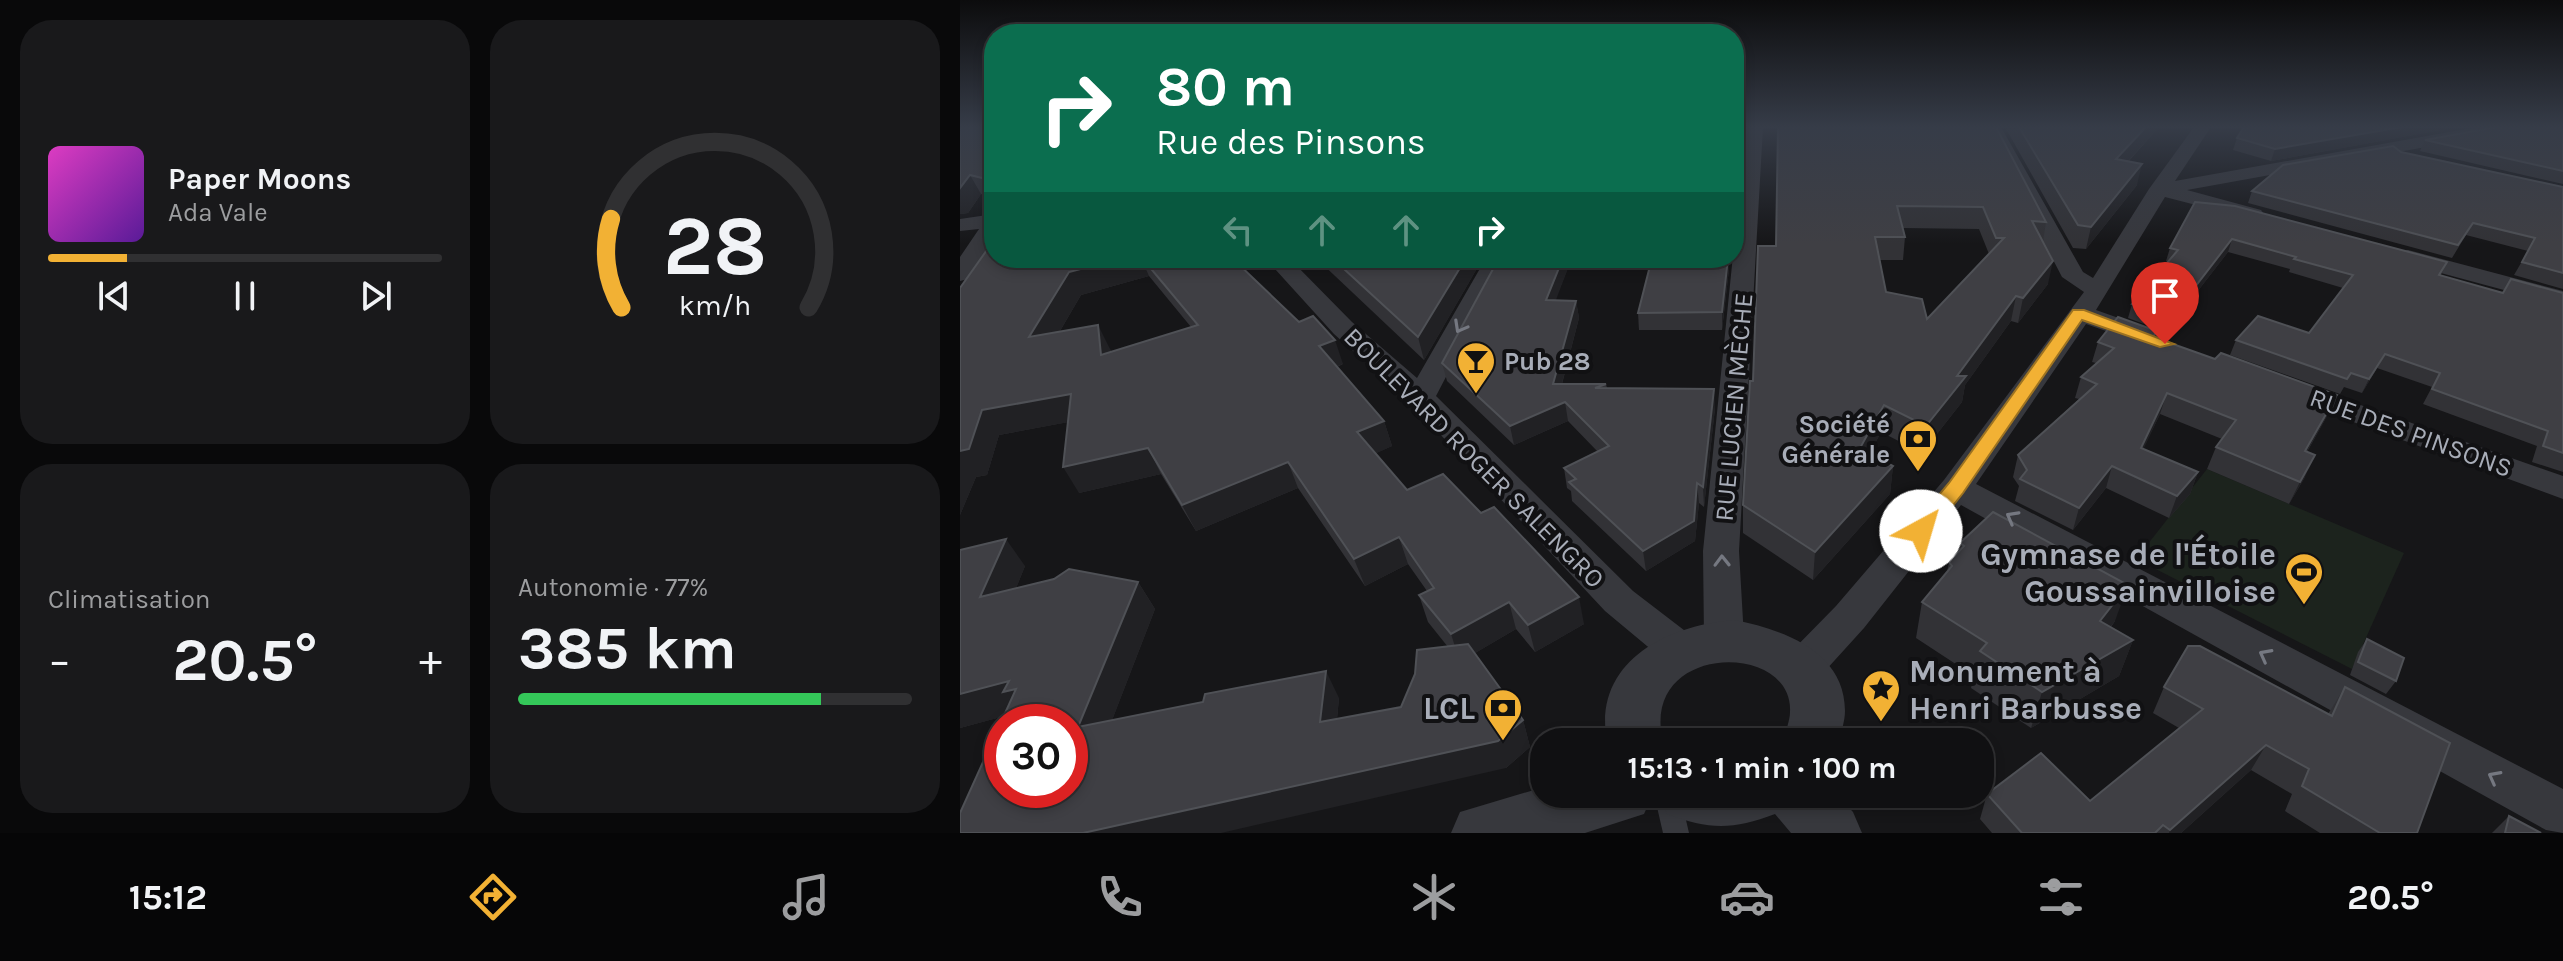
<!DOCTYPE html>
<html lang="fr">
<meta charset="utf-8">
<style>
body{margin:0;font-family:Karla,sans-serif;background:#19191b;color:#f1f3f6;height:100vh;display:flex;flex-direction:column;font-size:30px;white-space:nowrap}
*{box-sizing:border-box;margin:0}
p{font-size:26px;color:#9c9d9f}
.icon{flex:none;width:44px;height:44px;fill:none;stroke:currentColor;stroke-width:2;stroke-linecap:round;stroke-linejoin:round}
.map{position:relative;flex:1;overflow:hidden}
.side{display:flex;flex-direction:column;gap:20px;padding:20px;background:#09090a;width:960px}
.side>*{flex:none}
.banner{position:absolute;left:24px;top:24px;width:760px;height:244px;border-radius:32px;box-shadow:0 4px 12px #0003,0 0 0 2px #303032;background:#0b6e4f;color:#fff;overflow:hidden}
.speed{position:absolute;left:24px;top:704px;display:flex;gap:16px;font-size:40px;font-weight:700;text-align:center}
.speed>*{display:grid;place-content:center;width:104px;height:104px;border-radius:50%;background:#101012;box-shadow:0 4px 12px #0003,0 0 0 2px #303032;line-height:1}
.speed .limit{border:12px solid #d22;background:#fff;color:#111}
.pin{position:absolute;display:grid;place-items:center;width:68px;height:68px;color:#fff;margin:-82px -34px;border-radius:50% 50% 50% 0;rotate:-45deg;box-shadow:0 0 8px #0007}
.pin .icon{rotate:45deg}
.me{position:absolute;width:88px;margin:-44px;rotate:39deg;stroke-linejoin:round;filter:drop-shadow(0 0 6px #0008)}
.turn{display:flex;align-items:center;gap:28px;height:168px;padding:0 40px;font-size:36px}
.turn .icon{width:104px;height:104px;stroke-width:2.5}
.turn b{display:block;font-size:56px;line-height:68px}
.lanes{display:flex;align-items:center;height:76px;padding:0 40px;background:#0003;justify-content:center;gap:40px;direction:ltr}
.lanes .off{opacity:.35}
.big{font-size:60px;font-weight:700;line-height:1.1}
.side .tile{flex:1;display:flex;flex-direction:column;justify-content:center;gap:12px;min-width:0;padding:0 28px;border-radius:32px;background:#19191b}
.side .dial{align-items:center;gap:0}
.dial svg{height:208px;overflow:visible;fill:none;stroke:#303032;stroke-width:7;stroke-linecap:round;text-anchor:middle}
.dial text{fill:#f1f3f6;stroke:none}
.song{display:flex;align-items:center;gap:24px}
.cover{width:96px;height:96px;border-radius:12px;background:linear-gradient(135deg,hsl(310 70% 55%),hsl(270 70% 35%))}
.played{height:8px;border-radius:4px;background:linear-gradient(90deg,#f2b134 20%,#303032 20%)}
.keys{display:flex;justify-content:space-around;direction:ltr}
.heat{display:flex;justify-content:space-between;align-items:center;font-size:44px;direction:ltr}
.charge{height:12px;border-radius:6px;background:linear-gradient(90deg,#34c759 77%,#303032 0)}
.side .tiles{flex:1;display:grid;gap:20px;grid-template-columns:repeat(2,1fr)}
.trip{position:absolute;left:570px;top:728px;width:464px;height:80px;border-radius:32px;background:#101012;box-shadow:0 4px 12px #0003,0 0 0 2px #303032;font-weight:700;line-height:80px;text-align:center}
.menu{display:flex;height:128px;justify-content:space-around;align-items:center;background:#060607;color:#9c9d9f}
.menu .icon{width:56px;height:56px}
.menu .current{color:#f2b134}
.menu b{font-size:36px;color:#f1f3f6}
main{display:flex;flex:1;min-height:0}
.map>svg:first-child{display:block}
.green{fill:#1c231d}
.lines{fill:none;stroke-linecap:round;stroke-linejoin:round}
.service{fill:#37383d;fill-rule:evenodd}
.minor{fill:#37383d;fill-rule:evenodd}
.tertiary{fill:#37383d;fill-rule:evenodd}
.wall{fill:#323236;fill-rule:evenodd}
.shaded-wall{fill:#212124}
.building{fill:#3f3f44;stroke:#4f5156;stroke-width:2;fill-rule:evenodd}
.oneway{stroke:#757881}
.route{fill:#f2b134;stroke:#9d7322;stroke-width:2}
.labels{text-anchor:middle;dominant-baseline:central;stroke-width:8;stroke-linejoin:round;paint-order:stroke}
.poi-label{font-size:26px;font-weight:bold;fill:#a8adb8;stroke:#111113;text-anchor:start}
.street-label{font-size:26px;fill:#a8adb8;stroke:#111113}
.near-poi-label{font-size:32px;font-weight:bold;fill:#a8adb8;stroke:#111113;text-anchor:end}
</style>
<main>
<section class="side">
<div class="tiles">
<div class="tile">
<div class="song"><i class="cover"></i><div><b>Paper Moons</b><p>Ada Vale</p></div></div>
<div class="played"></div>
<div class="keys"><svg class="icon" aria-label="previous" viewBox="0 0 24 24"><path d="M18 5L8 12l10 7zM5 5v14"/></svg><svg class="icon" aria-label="pause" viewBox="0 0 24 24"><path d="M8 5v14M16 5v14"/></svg><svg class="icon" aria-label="next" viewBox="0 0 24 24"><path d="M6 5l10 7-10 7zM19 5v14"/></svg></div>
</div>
<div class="tile dial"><svg viewBox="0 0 100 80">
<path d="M14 69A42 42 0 1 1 86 69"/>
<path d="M14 69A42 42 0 0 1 10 35" stroke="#f2b134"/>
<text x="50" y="56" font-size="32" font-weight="700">28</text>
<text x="50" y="72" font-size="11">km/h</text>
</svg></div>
<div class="tile"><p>Climatisation</p>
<div class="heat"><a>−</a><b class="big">20.5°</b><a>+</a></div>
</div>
<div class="tile"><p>Autonomie · 77%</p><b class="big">385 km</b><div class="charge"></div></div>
</div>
</section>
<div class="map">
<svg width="1603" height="833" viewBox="0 0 1603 833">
<rect width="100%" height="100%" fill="#161618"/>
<path class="green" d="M1247 469 1444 553 1392 669 1176 559Z"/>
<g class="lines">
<path class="service" d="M694 794H720L729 833H703Z"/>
<g class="minor">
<path d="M786 127H803L779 551 784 638 778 649 764 654 750 649 744 638 743 551Z"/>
<path d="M1024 127H1041L1123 272 1133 278 1189 189 1234 127H1251L1215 181 1517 127H1557L1549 132 1227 190 1301 210 1304 214 1301 218 1294 220 1205 197 1136 310 1198 332 1202 338 1198 344 1189 346 1126 324 1016 484 1603 789V833L1586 830 1001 505 904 628 855 682 840 687 825 682 819 670 825 658 876 606 984 480 1124 292 1102 277Z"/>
<path d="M34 214V239L8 279 0 281V257L19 229 0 231V219Z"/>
<path d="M1448 250 1603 291V306L1440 262 1437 257 1440 252Z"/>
<path d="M305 258H329L392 322 457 378 526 258H548L476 396 673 591 733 637 739 649 733 661 719 665 705 661 645 611 451 403 374 334Z"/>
<path d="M1335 382 1603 476V499L1325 397 1321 391 1325 385Z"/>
</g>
<g class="tertiary">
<path d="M775 620C823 630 885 651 885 711 885 721 881 732 879 742H823C825 732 830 721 830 712 834 641 679 642 703 742H647C632 661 708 625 775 620Z"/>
<path d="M584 787V794H693L684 814 625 833H491L500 812Z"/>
<path d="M698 794H876L893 812 902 833H831L815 814C773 830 749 830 707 814Z"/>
</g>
</g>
<g class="wall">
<path d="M0 127H34V198L21 194 8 213 0 214Z"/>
<path d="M818 127 1086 222 1083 241 1088 284 1058 323 1051 321 1005 385 1002 402 962 453 921 432 910 453 933 466 930 494 853 580 783 533V505L793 381 816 246ZM943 228 1019 229 1029 254 967 319 926 292 920 260H943L945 237Z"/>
<path d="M1045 127H1199L1168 162 1177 185 1126 249 1113 248Z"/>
<path d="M1497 127 1311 161 1273 150 1277 138Z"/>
<path d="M1603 127V184L1460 151 1465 140Z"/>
<path d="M1441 152 1603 187V289L1554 275 1568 251 1506 235 1492 258 1288 203 1292 191Z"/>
<path d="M1235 202 1487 262 1481 275 1543 293H1603V472L1572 462 1577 446 1463 404 1472 387 1417 368 1402 393 1384 387 1380 394 1270 355 1276 340 1349 333 1383 288 1329 272 1330 269 1268 252 1206 332 1168 318 1172 304 1208 262 1206 261 1210 248Z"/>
<path d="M34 258H272L383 364 377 367 424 421 432 446 416 453 447 490 624 624 575 652 556 629 515 653 563 720 570 747 546 768 44 716 0 728V550L65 566 56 588 178 582 195 609 152 720 379 698 377 719 441 707 488 647 468 622 459 595 467 591 448 564 405 586 338 488 236 531 201 474 119 493 108 422 39 435 27 475 16 477 0 515V288ZM189 276 231 327 151 352 150 349 100 331 121 295Z"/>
<path d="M356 258H523L464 360Z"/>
<path d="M612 258 595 300 616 301 619 318 602 384H646L647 388 755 408 744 507 739 503 735 541 686 571 612 501 611 491 607 488 604 468 638 452 608 421 554 445 487 381 482 363Z"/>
<path d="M769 269 762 330H679L678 313Z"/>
<path d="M1197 331 1195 338 1255 359 1377 395 1367 416 1347 452 1345 477 1329 504 1247 469 1256 447 1262 439 1200 414 1183 449 1238 472 1230 494 1209 518 1146 488 1113 530 1055 501 1059 486 1053 477 1058 455 1119 399 1115 398 1121 377 1136 363 1132 362 1138 342Z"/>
<path d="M1000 543 1155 621 1151 627 1173 640 1159 676 1071 728 1011 688 1014 676 956 638 962 602 987 572 989 562 998 553Z"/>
<path d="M1407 639 1436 681 1426 694 1390 675 1398 652Z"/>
<path d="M1204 687 1368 714 1385 687 1457 833H1360L1325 811 1332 794 1291 770 1221 833H1032L1020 819 1027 794 1130 801 1219 728 1193 713Z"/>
<path d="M1549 816 1581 833H1532Z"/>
</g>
<g class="shaded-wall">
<path d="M1186 127H1199L1151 180 1156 159Z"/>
<path d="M1442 127H1497L1311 161 1315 149Z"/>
<path d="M1182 164 1177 185 1126 249 1131 227Z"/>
<path d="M10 175 21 194 8 213 0 214V188Z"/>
<path d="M1272 239 1268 252 1206 332 1211 318Z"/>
<path d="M163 258H181L189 276 121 295 83 360 69 337 109 272Z"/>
<path d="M506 258H523L464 360 458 337Z"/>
<path d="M603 258H612L589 318 586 300Z"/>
<path d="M768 258 769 269 762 330V312Z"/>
<path d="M1093 261 1088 284 1058 323 1063 298Z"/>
<path d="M1056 296 1051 321 1005 385 1002 402 962 453 966 426 997 376Z"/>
<path d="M616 301 619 318 597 402 593 384Z"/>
<path d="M138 325 150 349 154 380 141 355Z"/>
<path d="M375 340 383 364 367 370 359 346Z"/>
<path d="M1425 354 1417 368 1402 393 1409 379Z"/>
<path d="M754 389 755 408 744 507 743 487Z"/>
<path d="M1207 393 1200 414 1174 469 1181 448Z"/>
<path d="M111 394 125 419 39 435 27 475 16 477 0 515V451L22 410Z"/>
<path d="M1377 395 1367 416 1335 472 1345 451Z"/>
<path d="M605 402 608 421 554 445 550 426Z"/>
<path d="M924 405 921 432 898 476 900 448Z"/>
<path d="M424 421 432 446 406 458 397 432Z"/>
<path d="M188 448 201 474 119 493 103 467Z"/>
<path d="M1355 455 1345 477 1329 504 1340 482Z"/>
<path d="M328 462 338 488 236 531 222 505Z"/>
<path d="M933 466 930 494 853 580 855 552Z"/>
<path d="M1152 466 1146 488 1113 530 1119 508Z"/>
<path d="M1238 472 1230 494 1209 518 1217 496Z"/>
<path d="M737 483 739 503 735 541 686 571 683 551Z"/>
<path d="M439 537 448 564 405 586 394 559Z"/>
<path d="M46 539 65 566 42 624 20 597Z"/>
<path d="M178 582 195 609 139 754 118 727Z"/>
<path d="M1168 585 1155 621 1127 657 1140 621Z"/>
<path d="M619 597 624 624 575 652 568 625Z"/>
<path d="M549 602 556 629 500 662 491 634Z"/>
<path d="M1173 640 1159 676 1071 728 1082 692Z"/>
<path d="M366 671 379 698 374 749 360 722Z"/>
<path d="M49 681 78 717 60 712 0 728V694Z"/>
<path d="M563 720 570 747 546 768 261 833H123Z"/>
<path d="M1306 745 1291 770 1221 833H1209L1210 830Z"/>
</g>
<g class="building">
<path d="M0 127H34V181L10 175 0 188Z"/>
<path d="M818 127H1036L1086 222 1072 221 1093 261 1063 298 1056 296 997 376H1006L966 426 924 405 900 448 933 466 855 552 783 505 790 381H793L798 246H816ZM937 206 1023 207 1036 238H1044L967 319 962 299 926 292 915 237H945Z"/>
<path d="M1059 127H1186L1156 159 1182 164 1131 227 1118 225Z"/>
<path d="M1284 127H1442L1315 149 1277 138Z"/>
<path d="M1537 127H1603V171L1465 140Z"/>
<path d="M1433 146 1441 152 1603 187V273L1562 262 1575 238 1513 223 1498 245 1292 191 1323 165Z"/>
<path d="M1235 202 1275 206 1487 262 1479 275 1543 293 1551 279 1603 293V453L1583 446 1588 431 1472 389 1480 373 1425 354 1409 379 1391 373 1387 379 1276 340 1298 316 1349 333 1393 275 1334 259 1336 257 1272 239 1211 318 1172 304 1218 250 1210 248Z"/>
<path d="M34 240V258H163L109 272 69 337 138 325 141 355 238 325 182 258H272L339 322 353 316 375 340 359 346 424 421 397 432 447 490 483 474 521 513 534 507 619 597 568 625 549 602 491 634 459 595 474 588 439 537 394 559 328 462 222 505 188 448 103 467 111 394 22 410 9 449 0 451V288Z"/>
<path d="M372 258H506L458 337Z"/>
<path d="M539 258H603L586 300 616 301 593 384H646L635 388 754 389 743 487 737 483 734 521 683 551 609 482 616 479 604 468 649 446 605 402 550 426 482 363Z"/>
<path d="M692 258H768L762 312 678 313Z"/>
<path d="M1158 317 1197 331 1193 337 1255 359 1261 353 1377 395 1345 451 1355 455 1340 482 1256 447 1276 420 1207 393 1181 448 1238 472 1217 496 1152 466 1119 508 1060 479 1067 470 1058 455 1137 384 1121 377 1154 348 1138 342Z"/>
<path d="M1033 512 1168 585 1140 621 1173 640 1082 692 1020 651 1027 643 962 602 992 566 989 562 1004 546 1000 543Z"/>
<path d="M46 539 20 597 94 579 109 569 178 582 118 727 243 702 245 694 366 671 360 722 441 707 455 674 457 650 508 644 563 720 538 741 123 833H0V813L56 689 43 692 49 681 0 694V550ZM42 722H110V790H42Z"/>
<path d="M1407 639 1444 658 1436 681 1398 662Z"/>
<path d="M1228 646H1240L1372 716 1385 687 1490 743 1457 833H1420L1342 786 1349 769 1306 745 1210 830 1203 825 1195 833H1062L1027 794 1081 753 1130 801 1243 709 1204 687Z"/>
<path d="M1549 816 1581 833H1545Z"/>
</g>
<defs><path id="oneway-chevron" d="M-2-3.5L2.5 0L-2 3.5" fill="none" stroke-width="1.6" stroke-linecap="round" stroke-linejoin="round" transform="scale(2)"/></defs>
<g class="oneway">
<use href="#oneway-chevron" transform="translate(500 327) rotate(119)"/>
<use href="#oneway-chevron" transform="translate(1052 517) rotate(-151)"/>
<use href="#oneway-chevron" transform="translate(762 561) rotate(-91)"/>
<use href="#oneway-chevron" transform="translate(1305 655) rotate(-152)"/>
<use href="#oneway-chevron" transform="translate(1534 777) rotate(-152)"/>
</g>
<linearGradient id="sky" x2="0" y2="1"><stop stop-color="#0c0c0d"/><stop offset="0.52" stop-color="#363c48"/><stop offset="1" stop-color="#363c48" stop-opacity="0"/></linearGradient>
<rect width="1603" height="244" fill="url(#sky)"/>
<path class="route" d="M1113 310H1124L1214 344 1200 347 1122 320 1003 493 968 537H953L950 531 953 526 989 483Z"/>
<defs>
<g id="bar-pin" transform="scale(2)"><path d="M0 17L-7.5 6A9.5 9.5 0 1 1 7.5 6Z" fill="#f2b134" stroke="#111113"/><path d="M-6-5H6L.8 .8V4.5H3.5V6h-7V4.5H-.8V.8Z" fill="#111"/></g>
<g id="bank-pin" transform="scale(2)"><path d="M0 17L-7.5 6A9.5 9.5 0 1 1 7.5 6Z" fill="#f2b134" stroke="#111113"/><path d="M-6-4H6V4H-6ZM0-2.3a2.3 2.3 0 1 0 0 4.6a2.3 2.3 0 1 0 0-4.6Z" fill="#111"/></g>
<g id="stadium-pin" transform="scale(2)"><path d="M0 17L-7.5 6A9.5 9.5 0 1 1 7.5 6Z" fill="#f2b134" stroke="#111113"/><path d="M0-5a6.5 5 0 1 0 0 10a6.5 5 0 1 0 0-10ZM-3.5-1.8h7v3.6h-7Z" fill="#111"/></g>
<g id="sight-pin" transform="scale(2)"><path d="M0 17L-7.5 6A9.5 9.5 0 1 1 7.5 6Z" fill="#f2b134" stroke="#111113"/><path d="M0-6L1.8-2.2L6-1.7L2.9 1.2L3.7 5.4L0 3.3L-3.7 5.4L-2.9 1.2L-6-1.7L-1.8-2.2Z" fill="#111"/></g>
</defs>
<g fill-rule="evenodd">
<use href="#bar-pin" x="516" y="361"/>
<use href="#bank-pin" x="958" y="439"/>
<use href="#stadium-pin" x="1344" y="572"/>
<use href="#sight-pin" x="921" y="689"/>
<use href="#bank-pin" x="543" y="708"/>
</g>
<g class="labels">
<g class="poi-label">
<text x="544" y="361">Pub 28</text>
<text x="930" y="424" text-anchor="end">Société<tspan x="930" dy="30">Générale</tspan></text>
</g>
<g class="street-label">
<text transform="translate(774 407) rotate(-85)">RUE LUCIEN MÈCHE</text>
<text transform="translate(1451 433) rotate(20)">RUE DES PINSONS</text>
<text transform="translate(514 458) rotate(45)">BOULEVARD ROGER SALENGRO</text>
</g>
<g class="near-poi-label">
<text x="1316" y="554">Gymnase de l'Étoile<tspan x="1316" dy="37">Goussainvilloise</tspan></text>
<text x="949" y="671" text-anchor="start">Monument à<tspan x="949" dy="37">Henri Barbusse</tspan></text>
<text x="515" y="708">LCL</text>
</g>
</g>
</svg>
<div class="speed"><div class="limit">30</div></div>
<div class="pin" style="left:1205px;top:344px;background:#d93025"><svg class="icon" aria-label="arrive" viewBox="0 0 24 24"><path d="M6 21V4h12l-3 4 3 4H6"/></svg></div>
<svg class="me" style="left:961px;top:531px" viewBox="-20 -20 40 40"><circle r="19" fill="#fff"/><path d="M0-13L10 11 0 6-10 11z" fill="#f2b134"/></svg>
<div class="trip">15:13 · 1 min · 100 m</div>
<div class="banner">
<div class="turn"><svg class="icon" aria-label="right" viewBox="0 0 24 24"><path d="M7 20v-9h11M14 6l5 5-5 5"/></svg><div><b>80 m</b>Rue des Pinsons</div></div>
<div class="lanes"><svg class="icon off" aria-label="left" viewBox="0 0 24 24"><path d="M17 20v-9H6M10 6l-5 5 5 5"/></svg><svg class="icon off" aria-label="ahead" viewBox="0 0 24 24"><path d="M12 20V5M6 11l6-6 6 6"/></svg><svg class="icon off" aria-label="ahead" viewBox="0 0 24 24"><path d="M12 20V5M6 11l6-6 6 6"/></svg><svg class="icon" aria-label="right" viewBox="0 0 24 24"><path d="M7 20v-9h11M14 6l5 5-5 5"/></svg></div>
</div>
</div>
</main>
<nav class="menu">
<b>15:12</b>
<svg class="icon current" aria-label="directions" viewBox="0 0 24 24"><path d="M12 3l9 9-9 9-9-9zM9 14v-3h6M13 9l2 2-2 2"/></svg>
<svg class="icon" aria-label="music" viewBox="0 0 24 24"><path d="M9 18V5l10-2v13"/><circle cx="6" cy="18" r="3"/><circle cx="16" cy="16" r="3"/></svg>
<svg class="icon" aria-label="phone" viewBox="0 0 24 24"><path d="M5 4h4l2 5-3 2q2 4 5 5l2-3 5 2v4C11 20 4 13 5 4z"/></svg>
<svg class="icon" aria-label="climate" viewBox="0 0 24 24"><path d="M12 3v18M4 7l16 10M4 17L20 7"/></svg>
<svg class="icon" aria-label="car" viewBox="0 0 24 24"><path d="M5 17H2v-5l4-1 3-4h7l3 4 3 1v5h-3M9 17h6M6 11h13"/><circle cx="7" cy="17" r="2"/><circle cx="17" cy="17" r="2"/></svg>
<svg class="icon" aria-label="filters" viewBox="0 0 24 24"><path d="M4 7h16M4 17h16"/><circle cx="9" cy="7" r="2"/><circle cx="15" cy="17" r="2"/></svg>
<b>20.5°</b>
</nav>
